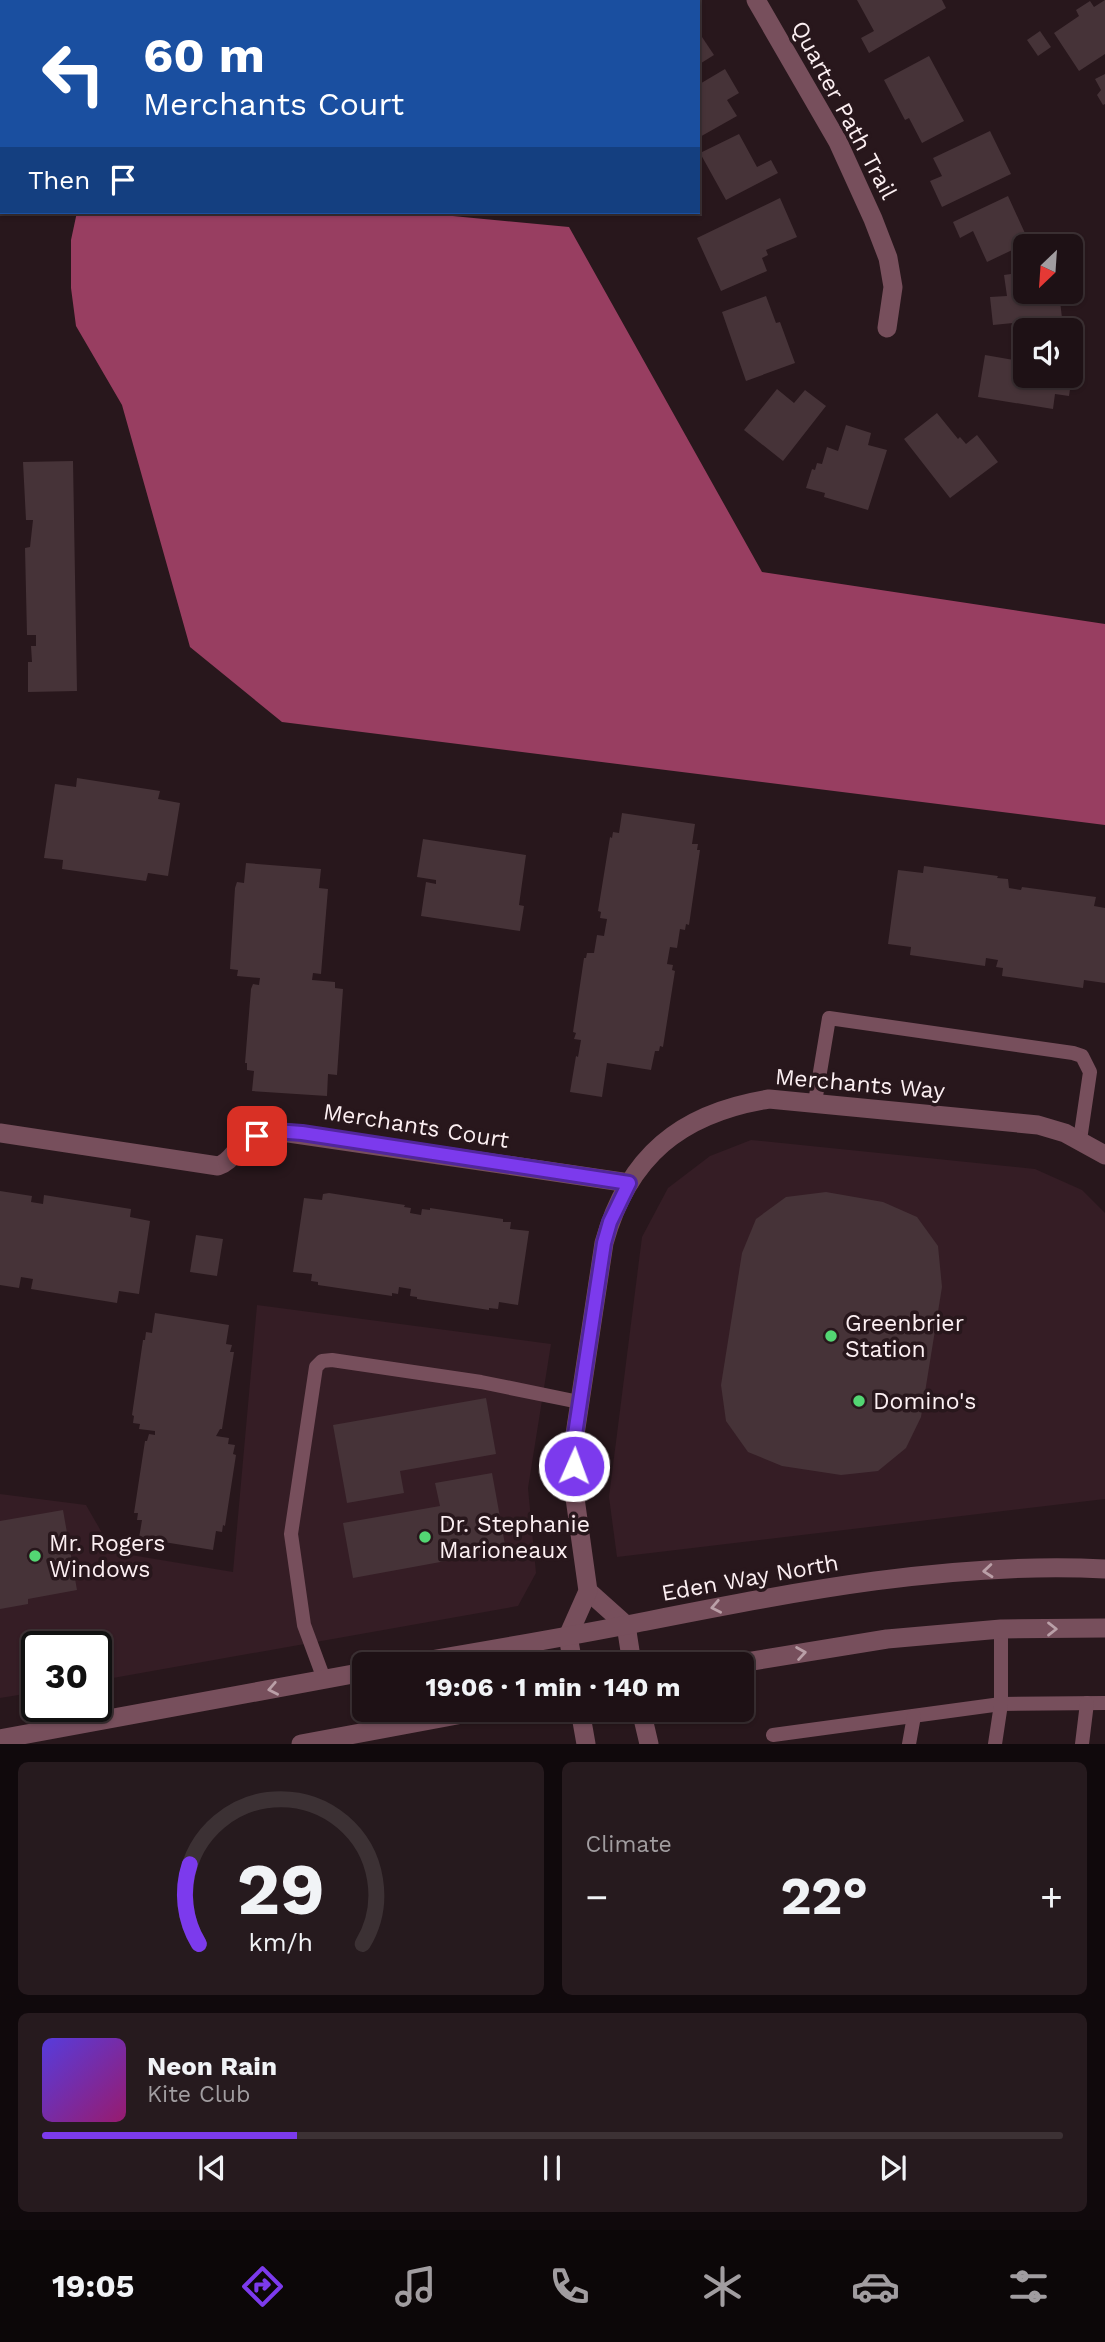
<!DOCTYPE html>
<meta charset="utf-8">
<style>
body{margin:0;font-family:"Work Sans",sans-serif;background:#261a1e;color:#f1f3f6;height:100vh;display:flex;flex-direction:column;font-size:26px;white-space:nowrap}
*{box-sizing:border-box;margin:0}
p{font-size:23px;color:#a19da0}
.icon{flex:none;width:38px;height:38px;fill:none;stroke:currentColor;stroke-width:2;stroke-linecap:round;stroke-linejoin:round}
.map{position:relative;height:1744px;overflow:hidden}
.drawer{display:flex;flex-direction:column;gap:18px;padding:18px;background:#10090c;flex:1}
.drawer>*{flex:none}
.guide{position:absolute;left:0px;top:0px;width:700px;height:214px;box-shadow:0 2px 5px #0004,0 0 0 2px #3c3134;background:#1a4fa0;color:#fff;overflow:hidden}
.needle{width:46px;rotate:205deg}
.controls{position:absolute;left:1013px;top:234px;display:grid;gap:14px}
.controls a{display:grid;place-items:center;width:70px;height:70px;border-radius:10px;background:#1e1115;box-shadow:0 2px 5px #0004,0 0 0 2px #3c3134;font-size:35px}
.speed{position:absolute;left:21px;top:1631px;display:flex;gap:14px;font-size:35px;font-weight:700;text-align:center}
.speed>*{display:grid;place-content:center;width:91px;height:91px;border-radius:50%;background:#1e1115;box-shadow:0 2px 5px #0004,0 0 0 2px #3c3134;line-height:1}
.speed .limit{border:4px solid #111;border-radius:10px;background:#fff;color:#111}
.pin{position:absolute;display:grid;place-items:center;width:60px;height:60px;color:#fff;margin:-30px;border-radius:14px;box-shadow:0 4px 10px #0006}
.me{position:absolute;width:77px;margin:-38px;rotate:2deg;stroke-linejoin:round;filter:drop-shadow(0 0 5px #0008)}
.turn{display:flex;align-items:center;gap:24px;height:147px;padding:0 28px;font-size:32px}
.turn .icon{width:91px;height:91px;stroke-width:2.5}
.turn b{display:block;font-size:49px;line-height:60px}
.then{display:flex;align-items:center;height:66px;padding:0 28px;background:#0003;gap:14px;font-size:26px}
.big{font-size:52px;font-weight:700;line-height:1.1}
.drawer .widget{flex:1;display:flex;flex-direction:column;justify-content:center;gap:10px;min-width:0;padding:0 24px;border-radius:10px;background:#261a1e}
.drawer .dial{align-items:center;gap:0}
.dial svg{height:182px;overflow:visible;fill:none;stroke:#3c3134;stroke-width:7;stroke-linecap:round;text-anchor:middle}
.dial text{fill:#f1f3f6;stroke:none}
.song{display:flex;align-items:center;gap:21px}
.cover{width:84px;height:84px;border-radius:10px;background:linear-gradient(135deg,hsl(250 70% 55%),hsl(320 70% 35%))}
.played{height:7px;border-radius:4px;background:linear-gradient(90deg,#7c3aed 25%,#3c3134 25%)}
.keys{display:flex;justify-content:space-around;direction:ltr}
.heat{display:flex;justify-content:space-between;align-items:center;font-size:38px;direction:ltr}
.drawer .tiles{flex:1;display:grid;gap:18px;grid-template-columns:1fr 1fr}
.widget:last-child{grid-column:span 2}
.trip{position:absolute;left:352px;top:1652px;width:402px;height:70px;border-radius:10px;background:#1e1115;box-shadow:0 2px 5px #0004,0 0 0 2px #3c3134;font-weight:700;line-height:70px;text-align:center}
.menu{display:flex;height:112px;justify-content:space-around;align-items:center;background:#0c0708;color:#a19da0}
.menu .icon{width:49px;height:49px}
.menu .current{color:#7c3aed}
.menu b{font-size:32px;color:#f1f3f6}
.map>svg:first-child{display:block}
.built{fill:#351d25}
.water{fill:#983e61}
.building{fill:#463338}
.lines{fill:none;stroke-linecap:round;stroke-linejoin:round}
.service{stroke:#774f5c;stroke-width:14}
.minor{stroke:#774f5c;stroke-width:19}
.tertiary{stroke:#774f5c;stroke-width:19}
.oneway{stroke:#ba9fa7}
.route-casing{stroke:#51269a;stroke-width:18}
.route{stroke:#7c3aed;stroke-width:12}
.poi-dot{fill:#53d673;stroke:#28171c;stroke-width:2.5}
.labels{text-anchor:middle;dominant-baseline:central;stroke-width:7;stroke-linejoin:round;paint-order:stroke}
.street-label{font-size:23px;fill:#fceff2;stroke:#28171c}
.poi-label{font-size:23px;fill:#fceff2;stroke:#28171c;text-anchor:start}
</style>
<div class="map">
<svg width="1105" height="1744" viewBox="0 0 1105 1744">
<rect width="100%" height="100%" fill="#28171c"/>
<g class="built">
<path d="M751 1140 1035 1169 1082 1190 1105 1213V1499L617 1557 609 1497 642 1237 668 1188 710 1156Z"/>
<path d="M257 1305 551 1344 528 1488 536 1573 518 1606 96 1681V1647H37V1692L0 1698V1494L86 1505 113 1552 233 1572Z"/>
</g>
<path class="water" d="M77 212H411L569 227 762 572 1105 624V825L282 722 190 647 122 405 76 326 71 288V240Z"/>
<g class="building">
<path d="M857 0H942L946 8 869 53 861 38 874 31Z"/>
<path d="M1105 0V54L1079 71 1054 33 1079 16 1076 10 1090 1 1094 7Z"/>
<path d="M698 31 714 55 698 65Z"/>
<path d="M1040 31 1051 47 1038 56 1027 40Z"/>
<path d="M929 56 964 121 922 143 909 118 905 120 884 80Z"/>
<path d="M725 69 739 93 727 100 737 116 698 138V85Z"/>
<path d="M1105 74V104L1103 105 1097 95 1101 90 1095 79Z"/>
<path d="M990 131 1011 174 942 207 930 181 942 176 933 158Z"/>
<path d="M739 134 757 167 771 160 778 173 726 200 700 153Z"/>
<path d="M1008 196 1029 242 987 262 973 231 960 238 953 222Z"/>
<path d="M780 198 797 237 766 250 768 255 762 258 767 271 721 291 697 238Z"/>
<path d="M1026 272V292H1059L1062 318 993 325 990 297 1007 296 1004 275Z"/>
<path d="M766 296 776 323 780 322 795 363 746 381 722 312Z"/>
<path d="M985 355 1019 361 1020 356 1026 357V376H1072L1069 396 1055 394 1053 409 978 397Z"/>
<path d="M777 389 794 403 805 390 826 406 783 461 744 430Z"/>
<path d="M937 413 958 439 960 437 966 444 977 435 998 462 950 498 904 439Z"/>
<path d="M846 425 871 433 868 445 887 450 868 510 824 497 825 493 806 488 812 469 815 470 817 463 822 464 827 447 838 451Z"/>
<path d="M73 461 77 691 28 692V662H32L31 646H36V635H27L25 548 30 547 33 520H26L23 462Z"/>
<path d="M77 778 160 791 158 799 180 803 168 876 148 873 146 881 62 869 63 860 44 858 55 784 76 787Z"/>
<path d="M622 813 695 824 692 844H698L697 850H700L689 925 686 924 685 930 680 929 677 948 670 947 667 964 673 965 672 970 675 971 663 1047 660 1046 659 1051H655L651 1070 607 1063 602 1097 570 1092 576 1056 578 1057 581 1040 574 1039 576 1033 573 1032 584 958H586L587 953H594L597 935 604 936 607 919 600 918 601 912 598 911 610 837 612 838 613 832 619 833Z"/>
<path d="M423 839 526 855 519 905 524 906 520 931 421 916 426 882 436 884V880L417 877Z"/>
<path d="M246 863 321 869 319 888 328 889 321 974 313 973 312 980 335 982V988L343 989 337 1075 328 1074 327 1096 252 1091 254 1071 247 1070V1063H245L251 989 253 984 259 985 260 978 237 976 238 970 230 969 235 888 237 882 244 883Z"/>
<path d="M924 866 998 876 997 878 1008 879 1009 888 1021 890 1022 887 1096 897 1094 906 1105 908V983L1084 980 1083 988 1002 976 1003 968 996 967 998 960 986 958 985 966 910 955 911 947 888 944 898 870 923 873Z"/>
<path d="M0 1191 32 1196 31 1202 43 1204 44 1195 131 1209 130 1217 150 1221 139 1294 119 1291 117 1303 31 1289 33 1279 21 1277 19 1288 0 1285Z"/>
<path d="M826 1192 883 1202 917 1217 938 1246 942 1287 921 1417 906 1448 878 1471 841 1475 782 1466 748 1452 726 1421 721 1385 742 1253 756 1219 786 1197Z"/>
<path d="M329 1193 405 1205 404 1207 411 1208 410 1213 421 1215 422 1209 430 1210V1208L503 1219V1222H511L510 1229 529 1231 518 1305 499 1302 498 1309 489 1308V1310L417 1299V1297L410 1296 411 1289 399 1287 398 1294 392 1293V1296L318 1285V1282L311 1281 312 1274 293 1272 304 1198 322 1200 323 1194Z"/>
<path d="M196 1235 223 1239 217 1276 190 1272Z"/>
<path d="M155 1313 229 1325 226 1344 232 1345 230 1352H234L222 1429H220L216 1436 229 1438 228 1444 235 1445 233 1454 236 1455 225 1526 223 1525 222 1532 216 1531 213 1550 139 1538 142 1520H137L138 1513H134L145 1441H147L149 1434 155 1435V1431L139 1429 140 1424 133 1423 134 1416 132 1415 143 1340H145L146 1332 152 1333Z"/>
<path d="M486 1398 496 1454 400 1471 404 1493 347 1503 333 1425Z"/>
<path d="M492 1473 506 1550 353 1578 343 1523 440 1506 435 1483Z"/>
<path d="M63 1510 77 1590 28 1599V1604L0 1609V1521Z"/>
</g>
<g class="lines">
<g class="service">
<path d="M815 1102 829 1018 1073 1053 1082 1056 1090 1072 1080 1140"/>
<path d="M324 1679 304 1625 291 1534 316 1367 322 1361 332 1360 481 1382 579 1402"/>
<path d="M773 1735 1001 1704 1105 1703"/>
<path d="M909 1744 914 1716"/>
<path d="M995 1744 1001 1704V1629"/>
<path d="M1082 1744 1087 1703"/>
</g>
<g class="minor">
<path d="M756 0 838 142 873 219 888 258 893 287 887 328"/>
<path d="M0 1133 218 1166C231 1162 234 1151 243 1144 253 1137 264 1134 275 1131L629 1183"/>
<path d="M588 1591 626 1625 632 1664"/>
<path d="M573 1664 568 1636 588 1591 574 1491V1441L604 1243C628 1156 681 1113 769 1099L1038 1125 1065 1133 1105 1155"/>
<path d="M580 1710 586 1744"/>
<path d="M641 1710 649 1744"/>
</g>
<g class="tertiary">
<path d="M407 1664C484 1651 561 1638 637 1623 790 1593 948 1561 1105 1569"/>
<path d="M734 1664 887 1639 1001 1629 1105 1628"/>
<path d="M0 1739 364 1672"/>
<path d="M301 1744 484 1710"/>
</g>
</g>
<defs><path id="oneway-chevron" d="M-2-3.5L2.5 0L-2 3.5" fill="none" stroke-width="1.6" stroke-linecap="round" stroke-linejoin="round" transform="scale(1.75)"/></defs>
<g class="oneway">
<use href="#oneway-chevron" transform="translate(988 1571) rotate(175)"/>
<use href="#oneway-chevron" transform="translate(716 1607) rotate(169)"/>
<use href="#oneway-chevron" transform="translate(1052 1629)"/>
<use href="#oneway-chevron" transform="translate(801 1653) rotate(-9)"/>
<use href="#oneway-chevron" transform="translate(273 1689) rotate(169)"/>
</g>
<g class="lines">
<g class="route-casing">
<path id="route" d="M257 1136 275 1131 302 1133 629 1183 610 1222 604 1243 574 1441V1466"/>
</g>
<use href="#route" class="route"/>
</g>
<g class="poi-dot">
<circle cx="831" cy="1336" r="7"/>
<circle cx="859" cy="1401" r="7"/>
<circle cx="425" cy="1537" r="7"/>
<circle cx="35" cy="1556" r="7"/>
</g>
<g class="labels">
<g class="street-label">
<text transform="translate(844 110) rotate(62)">Quarter Path Trail</text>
<text transform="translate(860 1084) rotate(5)">Merchants Way</text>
<text transform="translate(416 1126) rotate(9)">Merchants Court</text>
<text transform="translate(750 1578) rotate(-10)">Eden Way North</text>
</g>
<g class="poi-label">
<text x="845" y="1323">Greenbrier<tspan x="845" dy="26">Station</tspan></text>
<text x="873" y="1401">Domino's</text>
<text x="439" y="1524">Dr. Stephanie<tspan x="439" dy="26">Marioneaux</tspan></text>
<text x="49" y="1543">Mr. Rogers<tspan x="49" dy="26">Windows</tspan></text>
</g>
</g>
</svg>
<div class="controls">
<a><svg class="needle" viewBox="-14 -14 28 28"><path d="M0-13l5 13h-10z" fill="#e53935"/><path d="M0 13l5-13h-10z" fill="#a19da0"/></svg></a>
<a><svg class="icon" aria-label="sound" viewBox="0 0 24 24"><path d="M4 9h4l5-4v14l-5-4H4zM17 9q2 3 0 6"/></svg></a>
</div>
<div class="speed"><div class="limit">30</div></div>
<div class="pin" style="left:257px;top:1136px;background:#d93025"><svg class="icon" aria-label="arrive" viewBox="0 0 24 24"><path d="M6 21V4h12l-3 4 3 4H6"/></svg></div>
<svg class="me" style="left:574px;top:1466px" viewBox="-20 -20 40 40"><circle r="17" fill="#7c3aed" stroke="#fff" stroke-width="3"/><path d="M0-11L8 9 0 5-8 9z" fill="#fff"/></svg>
<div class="trip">19:06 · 1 min · 140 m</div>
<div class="guide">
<div class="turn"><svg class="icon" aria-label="left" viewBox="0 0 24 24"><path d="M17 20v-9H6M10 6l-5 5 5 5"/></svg><div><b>60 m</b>Merchants Court</div></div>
<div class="then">Then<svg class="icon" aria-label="arrive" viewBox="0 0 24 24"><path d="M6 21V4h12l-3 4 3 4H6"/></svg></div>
</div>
</div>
<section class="drawer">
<div class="tiles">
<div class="widget dial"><svg viewBox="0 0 100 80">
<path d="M14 69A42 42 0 1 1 86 69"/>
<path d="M14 69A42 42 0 0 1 10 34" stroke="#7c3aed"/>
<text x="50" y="56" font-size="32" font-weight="700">29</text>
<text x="50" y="72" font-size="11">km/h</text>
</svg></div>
<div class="widget"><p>Climate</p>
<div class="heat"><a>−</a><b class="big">22°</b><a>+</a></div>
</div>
<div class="widget">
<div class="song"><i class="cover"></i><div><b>Neon Rain</b><p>Kite Club</p></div></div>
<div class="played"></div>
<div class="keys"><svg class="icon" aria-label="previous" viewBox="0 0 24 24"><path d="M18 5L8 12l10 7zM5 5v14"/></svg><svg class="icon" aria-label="pause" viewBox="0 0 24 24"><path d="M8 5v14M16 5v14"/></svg><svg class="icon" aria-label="next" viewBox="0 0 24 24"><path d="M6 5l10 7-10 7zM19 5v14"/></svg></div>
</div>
</div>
</section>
<nav class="menu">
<b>19:05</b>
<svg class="icon current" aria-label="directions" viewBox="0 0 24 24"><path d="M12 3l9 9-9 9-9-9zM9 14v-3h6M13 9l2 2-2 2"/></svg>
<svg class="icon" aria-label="music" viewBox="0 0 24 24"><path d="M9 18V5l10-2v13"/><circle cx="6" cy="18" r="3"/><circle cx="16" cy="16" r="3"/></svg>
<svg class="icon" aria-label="phone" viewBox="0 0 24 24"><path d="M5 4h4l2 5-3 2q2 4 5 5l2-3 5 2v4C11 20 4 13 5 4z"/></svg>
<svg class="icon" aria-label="climate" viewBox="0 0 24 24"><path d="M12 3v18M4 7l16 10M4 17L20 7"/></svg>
<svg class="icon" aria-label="car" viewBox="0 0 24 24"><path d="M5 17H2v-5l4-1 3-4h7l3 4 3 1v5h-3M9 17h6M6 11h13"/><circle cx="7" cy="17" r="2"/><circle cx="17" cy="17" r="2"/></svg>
<svg class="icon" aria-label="filters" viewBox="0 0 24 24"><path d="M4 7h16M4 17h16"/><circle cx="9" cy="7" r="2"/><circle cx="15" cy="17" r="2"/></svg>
</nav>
